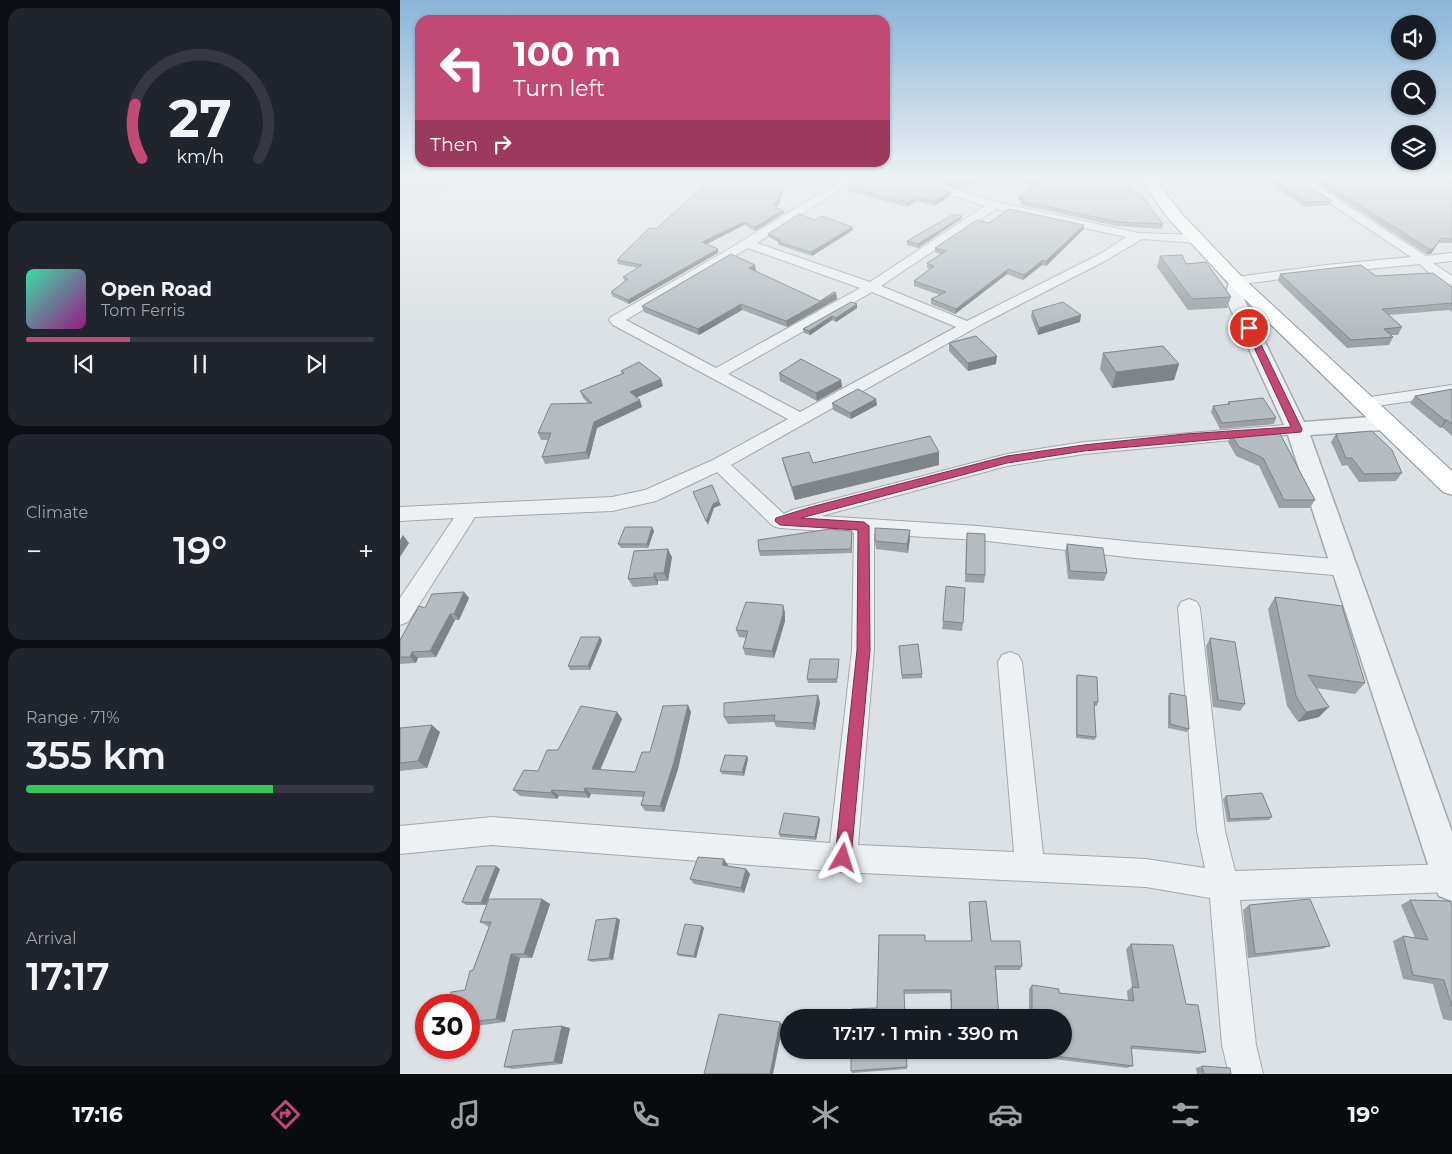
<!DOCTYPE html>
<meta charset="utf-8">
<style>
body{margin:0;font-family:Montserrat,sans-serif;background:#20242c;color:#f1f3f6;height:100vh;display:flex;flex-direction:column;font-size:19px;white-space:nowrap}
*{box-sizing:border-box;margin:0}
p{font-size:16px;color:#9ea1a6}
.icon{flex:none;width:28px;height:28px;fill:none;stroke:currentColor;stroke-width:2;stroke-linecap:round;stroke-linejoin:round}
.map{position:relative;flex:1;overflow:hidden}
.details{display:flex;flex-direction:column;gap:8px;padding:8px;background:#0d0f14;width:400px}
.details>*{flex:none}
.guide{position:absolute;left:15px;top:15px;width:475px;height:152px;border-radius:15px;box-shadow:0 1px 4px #0004;background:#c24973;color:#fff;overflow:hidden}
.tools{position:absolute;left:991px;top:15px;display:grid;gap:10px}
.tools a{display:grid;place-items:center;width:45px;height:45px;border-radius:50%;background:#171b24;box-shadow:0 1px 4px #0004;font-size:25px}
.speed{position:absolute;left:15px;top:994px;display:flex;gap:10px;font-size:25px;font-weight:700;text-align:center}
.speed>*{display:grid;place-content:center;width:65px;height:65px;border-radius:50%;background:#171b24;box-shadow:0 1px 4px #0004;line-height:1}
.speed .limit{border:8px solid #d22;background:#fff;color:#111}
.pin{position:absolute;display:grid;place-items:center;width:42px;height:42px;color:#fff;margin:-21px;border:2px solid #fff;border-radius:50%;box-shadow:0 1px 5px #0007}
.me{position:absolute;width:55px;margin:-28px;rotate:6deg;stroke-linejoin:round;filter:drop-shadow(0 0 4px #0008)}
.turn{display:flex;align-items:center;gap:18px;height:105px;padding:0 15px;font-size:22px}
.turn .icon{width:65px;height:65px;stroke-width:2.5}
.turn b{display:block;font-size:35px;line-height:42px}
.then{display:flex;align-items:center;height:48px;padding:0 15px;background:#0003;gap:10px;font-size:19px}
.big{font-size:38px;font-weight:600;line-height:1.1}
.details .tile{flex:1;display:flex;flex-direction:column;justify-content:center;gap:8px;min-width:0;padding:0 18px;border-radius:15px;background:#20242c}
.details .dial{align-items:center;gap:0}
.dial svg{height:130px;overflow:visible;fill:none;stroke:#363941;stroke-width:7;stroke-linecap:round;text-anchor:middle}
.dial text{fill:#f1f3f6;stroke:none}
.song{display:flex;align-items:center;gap:15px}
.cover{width:60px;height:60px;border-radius:8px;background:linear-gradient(135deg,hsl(160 70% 55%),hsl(310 70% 35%))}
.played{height:5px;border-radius:2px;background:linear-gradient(90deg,#c24973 30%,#363941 30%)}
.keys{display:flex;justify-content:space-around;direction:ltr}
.heat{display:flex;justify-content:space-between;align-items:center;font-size:28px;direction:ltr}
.charge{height:8px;border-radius:4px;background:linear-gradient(90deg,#34c759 71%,#363941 0)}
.trip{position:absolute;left:380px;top:1009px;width:292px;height:50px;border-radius:25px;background:#171b24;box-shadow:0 1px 4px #0004;font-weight:600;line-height:50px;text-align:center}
.tabs{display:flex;height:80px;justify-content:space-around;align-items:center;background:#090b0e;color:#9ea1a6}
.tabs .icon{width:35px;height:35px}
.tabs .current{color:#c24973}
.tabs b{font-size:22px;color:#f1f3f6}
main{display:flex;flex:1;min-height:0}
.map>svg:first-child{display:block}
.green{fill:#c5cebe}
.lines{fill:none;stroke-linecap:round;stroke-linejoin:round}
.minor-casing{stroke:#a2a9ae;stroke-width:2}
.tertiary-casing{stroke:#a2a9ae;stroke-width:3}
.trunk-casing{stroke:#85929a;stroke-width:2}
.minor{fill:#eef1f4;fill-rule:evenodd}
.tertiary{fill:#eef1f4;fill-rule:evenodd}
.trunk{fill:#fff;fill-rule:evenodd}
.wall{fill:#9ba2a6}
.shaded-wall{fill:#7e8487}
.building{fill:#b4bcc1;stroke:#7e8487}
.route{fill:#c24973;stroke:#7e2f4b}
</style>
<main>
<section class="details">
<div class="tile dial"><svg viewBox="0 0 100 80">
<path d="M14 69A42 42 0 1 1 86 69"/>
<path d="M14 69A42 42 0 0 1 10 36" stroke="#c24973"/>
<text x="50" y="56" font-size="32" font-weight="700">27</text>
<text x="50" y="72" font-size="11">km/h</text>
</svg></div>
<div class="tile">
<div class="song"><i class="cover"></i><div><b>Open Road</b><p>Tom Ferris</p></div></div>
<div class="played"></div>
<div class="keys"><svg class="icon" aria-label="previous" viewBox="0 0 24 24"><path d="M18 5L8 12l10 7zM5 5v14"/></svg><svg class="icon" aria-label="pause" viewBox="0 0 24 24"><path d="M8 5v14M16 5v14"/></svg><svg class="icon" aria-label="next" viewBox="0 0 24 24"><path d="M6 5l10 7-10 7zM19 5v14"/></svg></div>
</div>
<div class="tile"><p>Climate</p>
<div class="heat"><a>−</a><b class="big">19°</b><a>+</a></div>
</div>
<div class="tile"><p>Range · 71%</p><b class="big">355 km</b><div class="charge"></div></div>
<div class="tile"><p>Arrival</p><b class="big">17:17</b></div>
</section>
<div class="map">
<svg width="1052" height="1074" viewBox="0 0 1052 1074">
<rect width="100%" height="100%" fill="#dce1e5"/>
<path class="green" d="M0 180H109L110 182 17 196H0Z"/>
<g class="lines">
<g class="minor-casing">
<g id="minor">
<path d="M442 180H455L357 243 470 282 585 206 507 180H525L596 202 738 233 798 235 804 239 798 243 742 239 703 262 584 323 331 465 384 514 392 510 607 454 684 442 897 424 903 425 906 429 903 433 897 434 684 454 607 466 421 516 578 526 735 542 946 560 953 562 956 568 953 574 946 576 735 558 578 540 474 534V650L458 845 614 852 598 662 602 655 610 652 618 655 622 662 643 854 746 859 805 868 797 831 778 608 781 602 789 599 797 602 800 608 825 831 835 871 1052 864V892H1050L840 900 856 1045 863 1074H829L822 1045 810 898 746 887 443 872 92 845 0 854V826L92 817 430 843 452 650 454 533 380 528 373 526 317 472 256 501 212 511 75 517 8 622 0 625V598L54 518 0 521V507L212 497 245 490 313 460 388 419 213 325 209 320 211 317 319 255ZM596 209 726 237 700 254 567 321 481 286ZM348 248 460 288 316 368 226 320ZM472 292 556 327 400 412 328 374Z"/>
<path d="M895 180H908L1026 256 1052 253V261L1033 263 1052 276V286L1031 275 1020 264 926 273 836 285 831 284 829 281 836 277 926 265 1011 257Z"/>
<path d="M1052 385V395L963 408 957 407 955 403 957 399 963 398Z"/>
</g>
</g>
<g class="tertiary-casing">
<path id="tertiary" d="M836 276 842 277 844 281V299L904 422 984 416 992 418 995 423 992 428 984 430 910 435 1052 832V901L1039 896 1034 883 886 429 826 299V293L830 277Z"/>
</g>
<g class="trunk-casing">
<path id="trunk" d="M741 180H756L780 212 842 277 1052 471V495L1043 492 830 285 768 218Z"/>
</g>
<use href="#minor" class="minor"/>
<use href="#tertiary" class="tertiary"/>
<use href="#trunk" class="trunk"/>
</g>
<g class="wall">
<path d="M339 180H385L379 204 376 206 377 209 383 210 384 213 355 231 344 225 307 244 318 253 229 304 212 296 211 292 225 281 223 277 238 268 218 264 217 260 256 229Z"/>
<path d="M533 180H579L562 190Z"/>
<path d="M611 180H724L763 224 762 229 717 226 621 205V201L618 200 619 196 633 187Z"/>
<path d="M866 180H900L932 201 930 205 904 207Z"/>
<path d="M912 180H1052V243H1038L1031 254H1026Z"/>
<path d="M448 187 551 192 550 196 534 206 516 201 507 207 448 191Z"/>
<path d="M561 219 518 248 507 245V241Z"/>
<path d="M415 220 452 227 453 230 412 256 379 245 378 242 369 237 368 234Z"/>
<path d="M589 223 684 225 683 230 646 266 642 265 623 280 607 274 555 314 531 304V299L540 295 514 286V281L530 269 527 268V263L541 254 535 252V248Z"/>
<path d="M760 256 786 264 831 297 827 308 788 310 757 267Z"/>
<path d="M355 271 420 301 436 293 437 299 387 327 342 310 299 335 244 312 242 306 356 271Z"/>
<path d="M880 274 976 276 1052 287V312L1050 310 989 315 1002 327 998 335H991L993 337 989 345 947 348 878 281Z"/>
<path d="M457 304V308L436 322 432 320 410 335 404 333 403 329Z"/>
<path d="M632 311 680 322 638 335 631 317Z"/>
<path d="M549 343 596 364 568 371 549 351Z"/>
<path d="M703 353 779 364 774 380 712 388 700 369Z"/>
<path d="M221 371 263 386 236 397 242 407 197 428 189 459 145 464 142 457 148 440H141L138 433 188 403 183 398 180 391 222 374Z"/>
<path d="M379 373 441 380 442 387 417 401 380 381Z"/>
<path d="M1052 389V436L1042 427 1040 428 1010 403 1015 396Z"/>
<path d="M828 402 876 418 874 424 820 429 811 412 813 406 827 405Z"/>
<path d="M432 403 477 405 451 419 433 410Z"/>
<path d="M878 430 915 500 910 508H879L859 466 836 456 828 442 831 434Z"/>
<path d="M936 434 1002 473 996 481 959 482 947 465 942 466 931 442Z"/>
<path d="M382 458 413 463 539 465 395 500 385 470Z"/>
<path d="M252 527 254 531 248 548H221L218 544Z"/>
<path d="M452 531V553L360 556 359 551Z"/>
<path d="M510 538 508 553 476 549 475 541Z"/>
<path d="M566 541 585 575 584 583 565 582Z"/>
<path d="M667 544 707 573 704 581 668 579 665 552Z"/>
<path d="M272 557 268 581H258V585L233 587 228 579Z"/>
<path d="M64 592 69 598 59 620H55L36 657 18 658 16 663 0 664V640Z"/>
<path d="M875 597 965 683 955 694 916 688 919 717 898 722 887 706 868 609Z"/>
<path d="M383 605 385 613V621L374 658 345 655 343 648 346 638 339 637 336 630Z"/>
<path d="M543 621 563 623 562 631 542 629Z"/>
<path d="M200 637 202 641 190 670H170L168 666Z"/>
<path d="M810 638 845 704 840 711 813 707 806 646Z"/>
<path d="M499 646 522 674V678L502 679Z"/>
<path d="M439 663 437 683H408L407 679Z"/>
<path d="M677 675 698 702 697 706H694L696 737 695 740 676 738V678Z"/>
<path d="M770 693 789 729 787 732 768 728V696Z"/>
<path d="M420 702 415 730 376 727 374 722 328 724 324 717Z"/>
<path d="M217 712 222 719 200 770 235 772 250 752 291 712 278 769 264 812 245 811 241 805 243 797 191 794 189 798 159 796 157 799 120 796 113 790 138 771 158 750Z"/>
<path d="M0 728 40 732 27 768 0 771Z"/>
<path d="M347 756 348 759 344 776 322 774 320 771Z"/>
<path d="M826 796 872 817 869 820 827 822 823 799Z"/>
<path d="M420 820 416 840 380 837 379 834Z"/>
<path d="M328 865 327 866 346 869 350 874 344 893 294 884 290 879Z"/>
<path d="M100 869 86 905H66L62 902Z"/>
<path d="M142 899 150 904 132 958H120L105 1022 69 1027V1005L73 970 89 927 80 922Z"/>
<path d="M1010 900 1052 906V1021L1043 1019 1033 984 1003 979 993 941 1003 936 1015 938 1001 905Z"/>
<path d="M569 902 591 941 622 966 620 970H596L599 1018H551L550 993 504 994 477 1008 525 941H571L569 906Z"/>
<path d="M849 905 930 946 922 949 848 958 843 910Z"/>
<path d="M217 918 220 920 213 960 192 962 188 960Z"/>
<path d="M302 926 304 928 296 958 279 956 277 954Z"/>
<path d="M731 944 786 1004 806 1052 799 1054 732 1049 733 1066 727 1068 629 1056V1050H664V1018H629V989L632 985 659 993 728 1001 727 991 732 987 726 949Z"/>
<path d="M162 1026 170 1028 162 1064 113 1069 104 1067Z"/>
<path d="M506 1050 507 1069 452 1073 451 1071Z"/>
<path d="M802 1066 831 1074H797L796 1068Z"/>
</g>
<g class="shaded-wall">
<path d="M384 180H385L379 204 373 208V204Z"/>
<path d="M571 180H579L562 190 563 185Z"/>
<path d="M551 192 550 196 534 206V201Z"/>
<path d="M516 197V201L507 207V202Z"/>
<path d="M383 210 384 213 355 231V227Z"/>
<path d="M562 216 561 219 518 248V244Z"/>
<path d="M344 222V225L303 246 302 242Z"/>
<path d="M684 225 683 230 646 266V261Z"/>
<path d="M452 227 453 230 412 256 411 252Z"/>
<path d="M1041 238 1031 254H1026L1029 249Z"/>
<path d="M318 249V253L229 304 228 300Z"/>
<path d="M643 260 642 265 623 280 624 275Z"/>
<path d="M355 265 356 271 350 274 349 268Z"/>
<path d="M608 269 607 274 555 314 556 309Z"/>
<path d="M436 293 437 299 387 327 386 321Z"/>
<path d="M341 304 342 310 299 335 298 329Z"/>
<path d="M457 304V308L436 322V318Z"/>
<path d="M681 315 680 322 638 335 639 328Z"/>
<path d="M432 316V320L410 335 409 331Z"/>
<path d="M597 356 596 364 568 371V363Z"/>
<path d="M779 364 774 380 712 388 716 372Z"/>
<path d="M261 379 263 386 233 399 230 392Z"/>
<path d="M441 380 442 387 417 401 416 393Z"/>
<path d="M476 399 477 405 451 419 450 413Z"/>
<path d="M240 400 242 407 197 428 189 459 186 452 194 422Z"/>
<path d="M1045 420H1047L1042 427 1040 428Z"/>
<path d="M539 452V465L395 500 392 487Z"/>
<path d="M319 501 321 505 314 508 308 525 306 521 313 504Z"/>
<path d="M252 527 254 531 248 548 247 544Z"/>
<path d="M510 530V538L508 553 507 544Z"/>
<path d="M3 535 9 543 0 557V540Z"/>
<path d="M268 549 272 557 268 581 264 573Z"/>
<path d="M254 573 258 581V585L254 577Z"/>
<path d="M64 592 69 598 59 620 54 614Z"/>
<path d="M383 605 385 613V621L374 658 372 651Z"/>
<path d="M50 614 55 620 36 657 30 651Z"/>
<path d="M200 637 202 641 190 670 188 666Z"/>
<path d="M12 652 18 658 16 663 10 657Z"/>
<path d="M418 695 420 702 415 730 413 723Z"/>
<path d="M288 705 291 712 278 769 264 812 260 806Z"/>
<path d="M929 707 919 717 898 722 906 712Z"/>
<path d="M217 712 222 719 198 775 192 769Z"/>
<path d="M32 725 40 732 27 768 18 761Z"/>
<path d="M347 756 348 759 344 776 342 772Z"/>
<path d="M185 788 191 794 189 798 184 792Z"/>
<path d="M152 790 159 796 157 799 151 793Z"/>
<path d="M419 817 420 820 416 840 415 837Z"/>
<path d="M324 859 328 865 326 870 322 865Z"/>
<path d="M96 866 100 869 86 905 81 903Z"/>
<path d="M346 869 350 874 344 893 341 888Z"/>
<path d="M142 899 150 904 132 958 124 954Z"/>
<path d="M217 918 220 920 213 960 209 958Z"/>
<path d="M302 926 304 928 296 958 294 956Z"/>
<path d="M111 954 120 958 105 1022 96 1019Z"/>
<path d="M380 1022 383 1025 373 1074H370Z"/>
<path d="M162 1026 170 1028 162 1064 154 1062Z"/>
</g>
<g class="building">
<path d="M310 180H335L337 182 339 180H384L379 200 373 204 377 206 376 208 383 210 355 227 344 222 302 242 318 249 228 300 211 292 228 279 223 277 242 265 217 260 249 228 256 229Z"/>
<path d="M459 180H515L551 192 534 201 516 197 507 202 448 187Z"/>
<path d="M547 180H571L563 185Z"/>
<path d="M627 180H724L735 193H740L763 224 718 222 621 201 625 198 619 196 638 184Z"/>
<path d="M873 180H900L932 201 906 202Z"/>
<path d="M920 180H1052V239L1041 238 1033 249H1029Z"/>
<path d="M609 209 684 225 646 261 643 260 624 275 608 269 556 309 531 299 546 292 514 281 534 266 527 263 546 251 535 248 577 220 589 223Z"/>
<path d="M399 214 415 220 422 216 452 227 411 252 378 242 381 240 368 234Z"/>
<path d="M554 214 562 216 518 244 507 241Z"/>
<path d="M331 254 355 265 349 268 420 301 434 292 436 293 386 321 341 304 298 329 242 306Z"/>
<path d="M782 255 786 264 806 262 831 297 792 299 760 256Z"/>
<path d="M961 265 976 276 1033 273 1052 287V303L982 309 1002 327 984 329 993 337 951 340 880 274Z"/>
<path d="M451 302 457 304 436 318 432 316 409 331 403 329Z"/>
<path d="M663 302 681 315 639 328 632 311Z"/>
<path d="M576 336 597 356 568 363 549 343Z"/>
<path d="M763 346 779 364 716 372 703 353Z"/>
<path d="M401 359 441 380 416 393 379 373Z"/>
<path d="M239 362 261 379 230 392 240 400 194 422 186 452 142 457 151 433H138L151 404 192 403 180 391 224 373 221 371Z"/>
<path d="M458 389 476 399 450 413 432 403Z"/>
<path d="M1052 389V424L1047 420H1045L1015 396Z"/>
<path d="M863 398 876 418 822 423 813 406 830 404 828 402Z"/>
<path d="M878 430 915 500H884L863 458 839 447 831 434Z"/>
<path d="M972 431 992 450 1002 473 964 474 952 458H946L936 434Z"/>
<path d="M530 436 539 452 392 487 382 458 409 452 413 463Z"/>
<path d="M312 485 319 501 313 504 306 521 293 492Z"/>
<path d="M225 527H252L247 544H218Z"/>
<path d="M475 528 510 530 507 544 475 541Z"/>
<path d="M430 529 452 531 451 549 359 551 358 540Z"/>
<path d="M567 533 585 534V575L566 574Z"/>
<path d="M667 544 703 548 707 573 670 571Z"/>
<path d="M268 549 264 573H254V577L228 579 234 551Z"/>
<path d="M546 586 565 588 563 623 543 621Z"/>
<path d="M64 592 54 614H50L30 651 12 652 10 657H0V640L19 606 25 608 32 594Z"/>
<path d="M875 597 942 606 965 683 908 675 929 707 906 712 896 696Z"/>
<path d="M346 602 383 605V614L372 651 343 648 348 631 336 630Z"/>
<path d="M181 637H200L188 666H168Z"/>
<path d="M810 638 835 642 845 704 818 700Z"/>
<path d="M518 644 522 674 502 675 499 646Z"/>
<path d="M410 659H439L437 679H407Z"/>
<path d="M677 675 697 677 698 702H694L696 737 677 735Z"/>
<path d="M770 693 786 696 789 729 770 724Z"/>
<path d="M418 695 413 723 374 721 375 715 324 717V703Z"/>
<path d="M288 705 274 762 260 806 241 805 245 792 185 788 184 792 152 790 151 793 113 790 124 770 138 771 147 750H158L181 706 217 712 192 769 235 772 242 752H250L263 706Z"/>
<path d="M32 725 18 761 0 763V728Z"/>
<path d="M325 755 347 756 342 772 320 771Z"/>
<path d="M862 793 872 817 830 819 826 796Z"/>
<path d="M384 813 419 817 415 837 379 834Z"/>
<path d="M298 857 324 859 322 865 346 869 341 888 290 879Z"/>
<path d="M77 866H96L81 903 62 902Z"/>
<path d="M89 899H142L124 954H111L96 1019 69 1022V1005H47L51 992 65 990 70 971 73 970 91 922H80Z"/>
<path d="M910 899 930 946 855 954 849 905Z"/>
<path d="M1010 900 1050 901 1052 906V1007L1044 980 1013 975 1003 936 1028 940Z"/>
<path d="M586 901 591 941H620L622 966H595L599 1018H552L551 990H504L505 1018H452V1009L477 1008 479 935H525V941H572L569 902Z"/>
<path d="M217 918 209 958 188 960 196 920Z"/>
<path d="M285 924 302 926 294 956 277 954Z"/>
<path d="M731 944 773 945 786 1004 798 1005 806 1052 731 1046 733 1066 632 1053V1050H664V1018H632V985L659 989V993L734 1001 732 987 739 988Z"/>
<path d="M319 1014 380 1022 370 1074H304Z"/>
<path d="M162 1026 154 1062 104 1067 113 1030Z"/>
<path d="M451 1050H506L507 1067 451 1071Z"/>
<path d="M802 1066 830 1068 831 1074H804Z"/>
</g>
<linearGradient id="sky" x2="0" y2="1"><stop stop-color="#88b5d9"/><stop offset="0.54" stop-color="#eff2f3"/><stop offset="1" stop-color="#eff2f3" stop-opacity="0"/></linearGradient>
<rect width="1052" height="331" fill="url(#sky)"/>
<path class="route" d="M849 326 853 328 902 429 901 432 684 451 607 463 401 518 464 522 469 526 470 650 451 858 448 864 443 866 437 864 435 858 457 650 458 530 380 525 375 521 376 518 411 507 607 456 684 445 785 434 891 427 845 328Z"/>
</svg>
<div class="tools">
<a><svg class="icon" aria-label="sound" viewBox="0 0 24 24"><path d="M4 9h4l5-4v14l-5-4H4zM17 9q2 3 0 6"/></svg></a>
<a><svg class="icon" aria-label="search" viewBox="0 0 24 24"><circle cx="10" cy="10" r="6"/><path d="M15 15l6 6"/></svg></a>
<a><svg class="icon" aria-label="layers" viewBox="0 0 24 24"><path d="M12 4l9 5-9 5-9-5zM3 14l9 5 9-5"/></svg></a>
</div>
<div class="speed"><div class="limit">30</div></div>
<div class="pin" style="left:849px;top:328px;background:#d93025"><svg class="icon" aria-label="arrive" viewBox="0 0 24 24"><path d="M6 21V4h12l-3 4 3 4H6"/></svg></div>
<svg class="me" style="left:443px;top:858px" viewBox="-20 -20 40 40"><path d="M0-17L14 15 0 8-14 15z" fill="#c24973" stroke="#fff" stroke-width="4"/></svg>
<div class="trip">17:17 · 1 min · 390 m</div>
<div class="guide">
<div class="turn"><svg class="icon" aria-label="left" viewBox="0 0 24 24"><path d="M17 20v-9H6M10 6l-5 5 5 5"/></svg><div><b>100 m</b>Turn left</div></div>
<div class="then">Then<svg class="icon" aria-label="right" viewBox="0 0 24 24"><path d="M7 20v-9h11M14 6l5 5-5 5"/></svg></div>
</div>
</div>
</main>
<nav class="tabs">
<b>17:16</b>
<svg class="icon current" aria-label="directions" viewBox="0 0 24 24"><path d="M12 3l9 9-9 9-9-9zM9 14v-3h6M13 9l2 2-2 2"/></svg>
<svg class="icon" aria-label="music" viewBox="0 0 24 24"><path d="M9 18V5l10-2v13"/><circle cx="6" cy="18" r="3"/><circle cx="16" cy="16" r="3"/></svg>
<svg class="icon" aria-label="phone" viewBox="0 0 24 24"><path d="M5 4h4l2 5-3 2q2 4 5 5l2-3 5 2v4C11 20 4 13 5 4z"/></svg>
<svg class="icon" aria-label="climate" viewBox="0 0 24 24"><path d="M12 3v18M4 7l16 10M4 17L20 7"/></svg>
<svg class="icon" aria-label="car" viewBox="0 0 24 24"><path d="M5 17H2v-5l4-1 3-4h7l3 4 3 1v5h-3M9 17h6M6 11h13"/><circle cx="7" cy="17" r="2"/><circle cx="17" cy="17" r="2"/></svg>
<svg class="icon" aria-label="filters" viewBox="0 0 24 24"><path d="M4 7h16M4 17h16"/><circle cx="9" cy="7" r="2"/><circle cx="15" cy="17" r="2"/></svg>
<b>19°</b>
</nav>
